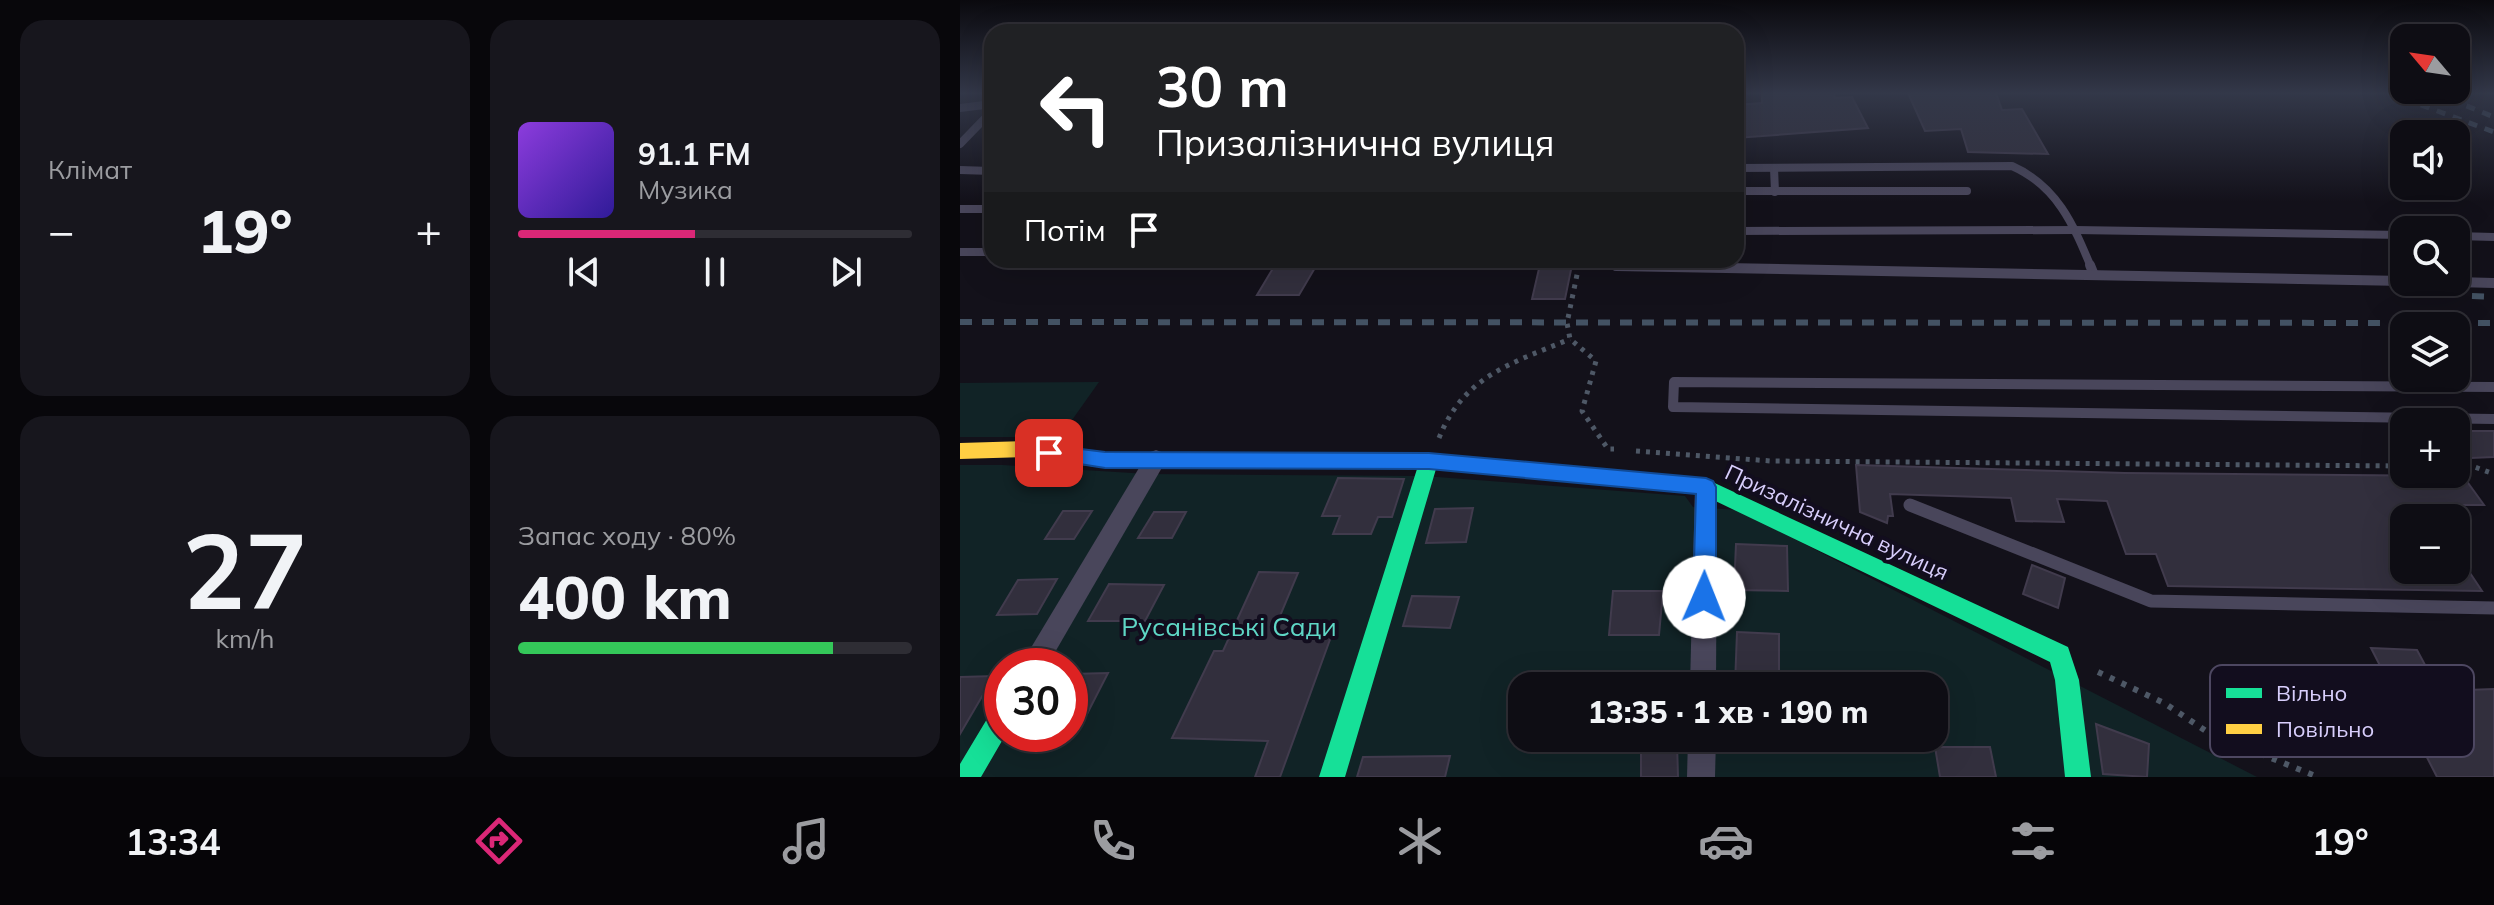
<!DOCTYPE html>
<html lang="uk">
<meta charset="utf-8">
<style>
body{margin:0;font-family:Mulish,sans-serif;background:#17161d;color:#f1f3f6;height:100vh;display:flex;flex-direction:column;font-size:30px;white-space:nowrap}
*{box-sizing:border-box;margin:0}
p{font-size:26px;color:#9b9ca0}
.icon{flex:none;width:44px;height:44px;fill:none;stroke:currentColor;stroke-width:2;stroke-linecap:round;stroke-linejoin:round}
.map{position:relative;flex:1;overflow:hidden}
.drawer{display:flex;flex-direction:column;gap:20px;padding:20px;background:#08070b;width:960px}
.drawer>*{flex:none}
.top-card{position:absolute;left:24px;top:24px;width:760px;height:244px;border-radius:24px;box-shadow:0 8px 32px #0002,0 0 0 2px #2e2d34;background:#202124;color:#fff;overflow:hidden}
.needle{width:52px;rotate:299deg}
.fabs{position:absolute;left:1430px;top:24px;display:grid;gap:16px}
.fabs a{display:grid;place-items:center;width:80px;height:80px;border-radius:16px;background:#0e0d14;box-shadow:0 8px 32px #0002,0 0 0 2px #2e2d34;font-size:40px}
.speed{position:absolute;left:24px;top:648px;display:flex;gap:16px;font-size:40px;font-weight:700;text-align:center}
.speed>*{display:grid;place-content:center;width:104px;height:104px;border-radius:50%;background:#0e0d14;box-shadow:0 8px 32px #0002,0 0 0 2px #2e2d34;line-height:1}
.speed .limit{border:12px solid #d22;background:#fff;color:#111}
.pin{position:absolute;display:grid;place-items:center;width:68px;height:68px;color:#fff;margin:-34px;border-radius:16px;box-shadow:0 4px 12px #0006}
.me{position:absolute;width:88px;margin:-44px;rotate:1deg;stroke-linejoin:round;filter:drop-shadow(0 0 6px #0008)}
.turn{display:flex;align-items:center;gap:28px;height:168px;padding:0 40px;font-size:36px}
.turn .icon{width:104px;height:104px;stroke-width:2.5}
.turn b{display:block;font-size:56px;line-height:68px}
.then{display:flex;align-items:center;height:76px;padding:0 40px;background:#0003;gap:16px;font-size:30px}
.big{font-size:60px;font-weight:800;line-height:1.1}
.drawer .tile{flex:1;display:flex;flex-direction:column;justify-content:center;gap:12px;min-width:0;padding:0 28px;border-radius:24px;background:#17161d}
.drawer .dial{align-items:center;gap:0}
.dial b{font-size:104px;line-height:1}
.song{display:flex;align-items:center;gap:24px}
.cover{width:96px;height:96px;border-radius:12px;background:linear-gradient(135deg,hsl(270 70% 55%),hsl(250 70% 35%))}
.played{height:8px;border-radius:4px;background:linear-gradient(90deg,#db2777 45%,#2e2d34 45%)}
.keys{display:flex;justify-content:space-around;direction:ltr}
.heat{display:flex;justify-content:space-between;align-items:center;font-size:44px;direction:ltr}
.charge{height:12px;border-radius:6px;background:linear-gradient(90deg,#34c759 80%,#2e2d34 0)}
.drawer .tiles{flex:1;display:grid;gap:20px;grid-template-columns:repeat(2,1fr)}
.trip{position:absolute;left:548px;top:672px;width:440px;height:80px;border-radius:24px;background:#0e0d14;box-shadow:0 8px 32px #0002,0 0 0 2px #2e2d34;font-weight:800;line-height:80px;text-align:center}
.tabs{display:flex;height:128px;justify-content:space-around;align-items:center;background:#060508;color:#9b9ca0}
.tabs .icon{width:56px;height:56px}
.tabs .on{color:#db2777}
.tabs b{font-size:36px;color:#f1f3f6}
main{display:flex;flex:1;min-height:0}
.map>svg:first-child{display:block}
.green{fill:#112326;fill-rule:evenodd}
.building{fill:#322f3d;stroke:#413b4d;stroke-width:2}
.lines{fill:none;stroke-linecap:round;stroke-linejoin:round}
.path-far2{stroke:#4e5866;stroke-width:4;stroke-dasharray:3 5;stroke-linecap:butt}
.path-far1{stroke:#4e5866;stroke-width:5;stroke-dasharray:4 6;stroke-linecap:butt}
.path{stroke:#4e5866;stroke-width:6;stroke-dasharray:5 8;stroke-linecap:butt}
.lane-far2{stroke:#49465b;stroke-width:8}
.lane-far1{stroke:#49465b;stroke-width:10}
.lane{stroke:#49465b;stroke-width:13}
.street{fill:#49465b;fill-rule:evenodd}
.fast{fill:#16e098;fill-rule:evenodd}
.slow{fill:#ffcf43;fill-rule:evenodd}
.rail-far1{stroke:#435263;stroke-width:5;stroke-dasharray:9 8;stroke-linecap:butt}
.rail{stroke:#435263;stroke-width:6;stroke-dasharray:12 10;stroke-linecap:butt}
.route{fill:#1a73e8;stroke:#114b97;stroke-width:2}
.labels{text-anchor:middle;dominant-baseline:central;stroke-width:8;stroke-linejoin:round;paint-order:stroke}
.street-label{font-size:22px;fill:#d8cefc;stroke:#120d1e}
.near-park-label{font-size:26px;fill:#5fd7c6;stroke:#120d1e}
.key{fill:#120d1e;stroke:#4d4761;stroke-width:2}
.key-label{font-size:22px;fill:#d8cefc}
</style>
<main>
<section class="drawer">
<div class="tiles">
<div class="tile"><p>Клімат</p>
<div class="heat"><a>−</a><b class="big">19°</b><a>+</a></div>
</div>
<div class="tile">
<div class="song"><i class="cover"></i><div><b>91.1 FM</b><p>Музика</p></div></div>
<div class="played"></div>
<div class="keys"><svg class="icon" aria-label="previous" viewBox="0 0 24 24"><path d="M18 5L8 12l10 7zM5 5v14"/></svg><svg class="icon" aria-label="pause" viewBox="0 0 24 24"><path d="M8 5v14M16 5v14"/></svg><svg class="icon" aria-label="next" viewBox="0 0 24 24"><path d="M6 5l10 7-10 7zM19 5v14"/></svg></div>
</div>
<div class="tile dial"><b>27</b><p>km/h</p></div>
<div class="tile"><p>Запас ходу · 80%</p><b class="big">400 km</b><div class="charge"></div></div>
</div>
</section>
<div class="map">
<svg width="1534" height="777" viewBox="0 0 1534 777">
<rect width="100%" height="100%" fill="#13111a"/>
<g class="green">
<path d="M139 382 100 437H0V383Z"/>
<path d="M0 465H43L188 474 464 476 725 496 733 507 778 510 1297 777H0ZM42 666H110V734H42ZM562 686H974V738H562Z"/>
</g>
<g class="building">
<path d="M802 93H874L875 98 892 97 908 128 776 138V105L802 103Z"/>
<path d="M948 93H1036L1042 110 1062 109 1088 154 1008 152 1001 129 965 131Z"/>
<path d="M318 260 359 261 339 295H297Z"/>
<path d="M581 260H613L605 299H572Z"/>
<path d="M1496 431H1534V457L1511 458 1496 439Z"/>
<path d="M896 465 1165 473 1503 476 1524 505H1465L1474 518H1444V570H1508L1522 591 1208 586 1196 554H1166L1147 501 1097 499 1104 522 1056 521 1051 498 930 494 933 516H928L927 523 900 512Z"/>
<path d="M378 478 444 479 432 517H418L411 534H373L380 516H362Z"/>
<path d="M513 508 506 542 466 543 475 509Z"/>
<path d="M103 511H132L114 539H85Z"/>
<path d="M194 512H226L212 538H178Z"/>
<path d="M776 544 827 546 828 591 774 590Z"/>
<path d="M1072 565 1105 578 1098 608 1063 594Z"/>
<path d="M299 572 338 573 317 623H376L320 777H295L308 741 212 738 254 651H263Z"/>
<path d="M97 579 77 614 37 615 58 580Z"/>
<path d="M149 584 204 585 185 621H128Z"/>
<path d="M653 591H703L699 635H649Z"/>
<path d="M452 596 499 597 490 628 443 626Z"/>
<path d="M777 632 819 634V686L775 685Z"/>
<path d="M1411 648 1457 650 1479 691 1534 689V777H1477Z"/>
<path d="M148 673 127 714 110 715V674Z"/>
<path d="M34 676 0 734V677Z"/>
<path d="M1136 724 1189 744 1187 777 1143 774Z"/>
<path d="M717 742 718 777H681V744Z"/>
<path d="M975 747H1030L1036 777H980Z"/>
<path d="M490 756 485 777H397L403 757Z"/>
</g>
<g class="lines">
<path class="path-far2" d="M619 267 620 260"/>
<g class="path-far1">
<path d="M619 265 607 323 610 339 636 361 622 411 648 449H654"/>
<path d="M479 438C504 375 553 363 610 339"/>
<path d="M676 451 811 461 1444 466"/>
<path d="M1496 466H1512L1534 474"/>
</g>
<path class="path" d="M1138 672 1204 703 1249 733 1358 777"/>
<g class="lane-far2">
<path d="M0 108 32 104"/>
<path d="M0 144 32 111"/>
<path d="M776 168 1052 166C1097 186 1113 224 1131 267"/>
<path d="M814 168 815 192"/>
<path d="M0 170 32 171"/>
<path d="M776 191H1007"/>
<path d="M0 209H32"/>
<path d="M776 231 1115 230 1444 235"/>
<path d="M1496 236 1534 237"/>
<path d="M0 252H32"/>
<path d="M656 266 721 267"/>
</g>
<g class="lane-far1">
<path d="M1130 265 1134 275"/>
<path d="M656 266 1444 281"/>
<path d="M1496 282 1534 283"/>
<path d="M1534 387 714 382 713 407 1534 419"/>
</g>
<path class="lane" d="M950 505 1191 601 1534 608"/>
<g class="street">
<path d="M196 450 204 453 207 459 87 666H60L188 453Z"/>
<path d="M746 478 754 481 757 487 756 686H730L735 487 738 481Z"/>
<path d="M728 738H756L755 777H727Z"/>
</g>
<g class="fast">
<path d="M308 453H469L746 479 1108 647 1119 680 1131 777H1105L1095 680 1090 662 743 495 476 469 385 777H359L457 469H308L301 466 298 461 301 456Z"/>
<path d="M42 706V734H46L21 777H0V764L33 709Z"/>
</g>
<path class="slow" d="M62 441 145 452 308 453 315 456 318 461 315 466 308 469 145 468 62 457 0 459V443Z"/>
<g class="rail-far1">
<path d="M1429 93 1534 132"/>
<path d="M1475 93 1534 117"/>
</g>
<g class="rail">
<path d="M1512 296 1534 297"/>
<path d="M0 322 1534 323"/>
</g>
</g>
<linearGradient id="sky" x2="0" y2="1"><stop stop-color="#0a090e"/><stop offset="0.46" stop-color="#333849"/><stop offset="1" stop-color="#333849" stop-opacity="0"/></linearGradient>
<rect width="1534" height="202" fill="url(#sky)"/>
<path class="route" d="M89 445 145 452 469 453 746 478 753 481 756 487V597L752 604 744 607 736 604 733 597 736 494 469 469 145 468 82 458 79 453 82 447Z"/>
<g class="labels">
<g class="street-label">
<text transform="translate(877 522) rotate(25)">Призалізнична вулиця</text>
</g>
<g class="near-park-label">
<text x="269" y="626">Русанівські Сади</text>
</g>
</g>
<rect x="1250" y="665" width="264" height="92" rx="12" class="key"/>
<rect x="1266" y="688" width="36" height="10" fill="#16e098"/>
<rect x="1266" y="724" width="36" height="10" fill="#ffcf43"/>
<g class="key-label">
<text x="1316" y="701">Вільно</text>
<text x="1316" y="737">Повільно</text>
</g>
</svg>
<div class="fabs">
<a><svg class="needle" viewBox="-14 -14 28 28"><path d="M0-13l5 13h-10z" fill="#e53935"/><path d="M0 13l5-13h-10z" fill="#9b9ca0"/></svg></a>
<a><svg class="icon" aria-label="sound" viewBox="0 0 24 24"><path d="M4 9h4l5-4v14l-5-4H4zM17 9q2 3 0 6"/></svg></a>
<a><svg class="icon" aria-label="search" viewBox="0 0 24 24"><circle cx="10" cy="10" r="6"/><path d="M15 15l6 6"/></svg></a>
<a><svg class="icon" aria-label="layers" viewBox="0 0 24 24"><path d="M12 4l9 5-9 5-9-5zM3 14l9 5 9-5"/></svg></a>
<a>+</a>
<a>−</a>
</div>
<div class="speed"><div class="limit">30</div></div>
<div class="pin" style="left:89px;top:453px;background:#d93025"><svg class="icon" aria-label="arrive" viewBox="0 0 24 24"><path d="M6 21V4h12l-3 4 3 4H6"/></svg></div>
<svg class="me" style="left:744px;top:597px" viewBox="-20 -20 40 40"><circle r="19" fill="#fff"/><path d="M0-13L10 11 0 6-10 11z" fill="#1a73e8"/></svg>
<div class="trip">13:35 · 1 хв · 190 m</div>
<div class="top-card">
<div class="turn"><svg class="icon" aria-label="left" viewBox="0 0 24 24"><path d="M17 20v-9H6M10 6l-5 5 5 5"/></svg><div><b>30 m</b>Призалізнична вулиця</div></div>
<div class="then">Потім<svg class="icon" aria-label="arrive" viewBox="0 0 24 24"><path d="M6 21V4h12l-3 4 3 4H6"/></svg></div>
</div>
</div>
</main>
<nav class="tabs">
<b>13:34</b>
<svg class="icon on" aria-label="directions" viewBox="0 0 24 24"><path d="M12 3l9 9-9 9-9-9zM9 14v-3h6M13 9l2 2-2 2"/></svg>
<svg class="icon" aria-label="music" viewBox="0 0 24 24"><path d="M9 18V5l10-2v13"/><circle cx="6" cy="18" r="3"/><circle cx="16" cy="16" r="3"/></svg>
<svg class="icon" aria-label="phone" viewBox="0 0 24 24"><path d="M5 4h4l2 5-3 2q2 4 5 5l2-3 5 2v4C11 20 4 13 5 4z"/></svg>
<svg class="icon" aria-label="climate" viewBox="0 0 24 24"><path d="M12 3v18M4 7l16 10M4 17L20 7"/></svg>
<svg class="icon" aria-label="car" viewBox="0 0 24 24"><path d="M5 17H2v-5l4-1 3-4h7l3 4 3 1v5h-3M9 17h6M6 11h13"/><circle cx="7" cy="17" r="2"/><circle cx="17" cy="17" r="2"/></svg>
<svg class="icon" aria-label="filters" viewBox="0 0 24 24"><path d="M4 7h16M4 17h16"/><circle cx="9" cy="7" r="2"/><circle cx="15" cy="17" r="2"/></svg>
<b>19°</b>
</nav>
